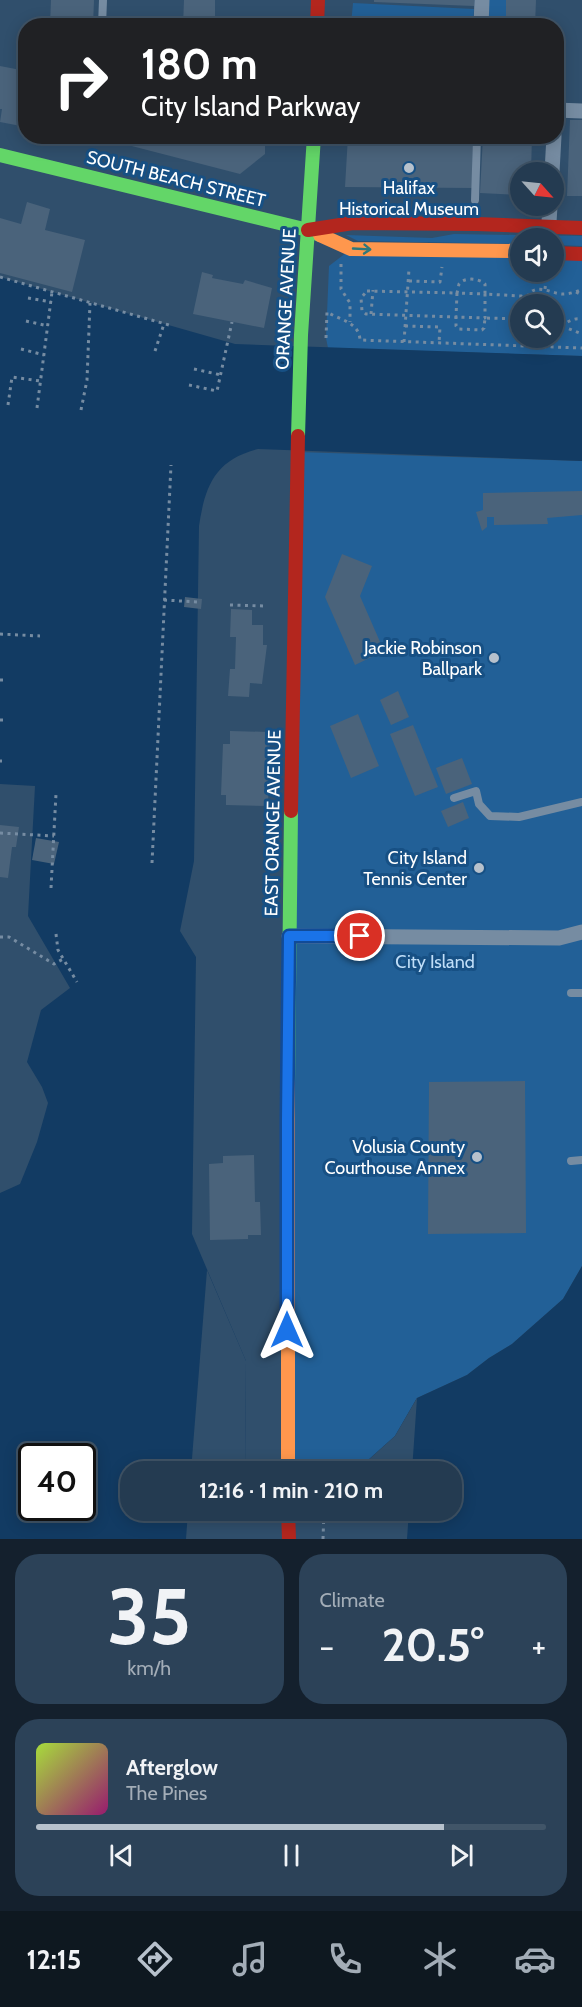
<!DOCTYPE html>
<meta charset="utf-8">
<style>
body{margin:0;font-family:Cabin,sans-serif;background:#2c4258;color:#f1f3f6;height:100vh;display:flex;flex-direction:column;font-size:22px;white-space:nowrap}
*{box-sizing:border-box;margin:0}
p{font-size:20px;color:#a3adb7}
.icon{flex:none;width:33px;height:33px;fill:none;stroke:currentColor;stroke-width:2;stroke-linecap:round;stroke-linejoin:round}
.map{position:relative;height:1539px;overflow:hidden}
.drawer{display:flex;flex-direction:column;gap:15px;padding:15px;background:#14202d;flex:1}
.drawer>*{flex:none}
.banner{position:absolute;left:18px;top:18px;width:546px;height:126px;border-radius:24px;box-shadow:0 3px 15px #0003,0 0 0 2px #415568;background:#202124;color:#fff;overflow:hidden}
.needle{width:39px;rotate:117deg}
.controls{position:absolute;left:510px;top:162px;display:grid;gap:12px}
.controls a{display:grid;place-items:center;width:54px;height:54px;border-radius:50%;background:#243b51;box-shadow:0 3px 15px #0003,0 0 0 2px #415568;font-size:30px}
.speed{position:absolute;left:18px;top:1443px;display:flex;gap:12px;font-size:30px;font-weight:700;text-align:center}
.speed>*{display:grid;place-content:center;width:78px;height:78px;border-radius:50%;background:#243b51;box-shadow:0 3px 15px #0003,0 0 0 2px #415568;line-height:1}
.speed .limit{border:3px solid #111;border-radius:9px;background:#fff;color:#111}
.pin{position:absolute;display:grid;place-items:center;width:51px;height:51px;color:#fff;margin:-26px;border:3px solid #fff;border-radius:50%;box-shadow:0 2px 6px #0007}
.me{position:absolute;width:66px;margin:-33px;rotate:0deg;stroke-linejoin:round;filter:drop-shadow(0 0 4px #0008)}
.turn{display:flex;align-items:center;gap:21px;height:126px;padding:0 24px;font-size:27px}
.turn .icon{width:78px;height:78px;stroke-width:2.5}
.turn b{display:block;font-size:42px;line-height:51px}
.big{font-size:45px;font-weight:700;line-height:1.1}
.drawer .tile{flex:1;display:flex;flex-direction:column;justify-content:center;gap:9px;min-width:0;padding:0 21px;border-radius:24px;background:#2c4258}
.drawer .dial{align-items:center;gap:0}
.dial b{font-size:78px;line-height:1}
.song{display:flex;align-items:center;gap:18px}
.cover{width:72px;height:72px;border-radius:9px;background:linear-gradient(135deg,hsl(80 70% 55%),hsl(320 70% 35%))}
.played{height:6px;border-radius:3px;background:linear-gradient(90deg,#b7c1cc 80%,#415568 80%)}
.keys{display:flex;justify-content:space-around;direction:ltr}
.heat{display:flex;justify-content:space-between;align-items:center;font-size:33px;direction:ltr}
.drawer .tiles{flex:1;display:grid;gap:15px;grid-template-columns:1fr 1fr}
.tile:last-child{grid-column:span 2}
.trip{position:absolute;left:120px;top:1461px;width:342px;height:60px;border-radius:24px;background:#243b51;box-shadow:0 3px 15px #0003,0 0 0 2px #415568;font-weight:700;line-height:60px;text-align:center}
.tabs{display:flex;height:96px;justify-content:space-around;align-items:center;background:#0e1820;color:#a3adb7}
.tabs .icon{width:42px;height:42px}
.tabs .current{color:#b7c1cc}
.tabs b{font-size:27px;color:#f1f3f6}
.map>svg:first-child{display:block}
.green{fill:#226097;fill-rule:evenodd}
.water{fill:#123b63;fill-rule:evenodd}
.pier{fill:#304f6c}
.building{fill:#4a637b}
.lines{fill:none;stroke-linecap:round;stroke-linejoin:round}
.path{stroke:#768ca2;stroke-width:3;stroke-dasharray:3 4.5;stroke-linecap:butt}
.lane{stroke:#768ca2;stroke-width:8}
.street{stroke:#768ca2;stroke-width:15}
.fast{stroke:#63d668;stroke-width:14}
.slow{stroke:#ff974d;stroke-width:14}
.jam{stroke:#b3261e;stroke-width:14}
.oneway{stroke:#2e787c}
.route-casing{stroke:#114b97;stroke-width:15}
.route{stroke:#1a73e8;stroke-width:10}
.poi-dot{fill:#b7c1cc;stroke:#175084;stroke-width:2}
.labels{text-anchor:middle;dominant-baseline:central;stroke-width:6;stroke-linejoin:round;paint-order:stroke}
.street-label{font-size:18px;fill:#fff;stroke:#175084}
.poi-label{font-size:18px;fill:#fff;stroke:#175084;text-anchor:end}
.park-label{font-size:18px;fill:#c1dff9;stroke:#175084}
</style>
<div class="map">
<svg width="582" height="1539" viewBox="0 0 582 1539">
<rect width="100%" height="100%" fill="#304f6c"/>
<g class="green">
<path d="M488 0H506V25L488 26Z"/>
<path d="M353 3 474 9 473 25H351Z"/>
<path d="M454 234 582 236V246L554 245V238H520V244L358 241 346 235 432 238Z"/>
<path d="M351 249 520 251V272H554V253L582 254V356L328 348 326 338 329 266ZM520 304H554V338H520Z"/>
<path d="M297 452 582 461V1266L563 1299 512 1344 489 1358 467 1375 417 1398 395 1436 356 1471 293 1472Z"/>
</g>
<path class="water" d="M0 277 235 344 582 356V461L258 449C215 460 205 486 199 526L194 861 180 931 196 957 192 1234 246 1361 245 1471 130 1472V1510H452V1472L356 1471 395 1436 417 1398 467 1375 489 1358 512 1344 563 1299 582 1266V1539H0V1193L20 1184 37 1142 48 1103 42 1087 27 1062 41 1010 70 988 28 916 35 786 0 784ZM32 1456H82V1508H32Z"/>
<g class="pier">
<path d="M207 1270 246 1361 245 1471H191Z"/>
<path d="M417 1398 412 1471H356L395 1436Z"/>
<path d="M188 1511H409L407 1539H186Z"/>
</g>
<g class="building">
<path d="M51 0H94L93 26H50Z"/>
<path d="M184 0H215V26H183Z"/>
<path d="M374 0H474V6L374 2Z"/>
<path d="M506 0H536L535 26H506Z"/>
<path d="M0 66 26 71V127L0 122 2 109H0Z"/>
<path d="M570 120H582V196H567Z"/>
<path d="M93 136H265V154L240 174Z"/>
<path d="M348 136H426V139H441V136H473L472 188 345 187Z"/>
<path d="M483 136H532L531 172H520V195L480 193Z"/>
<path d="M27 202 50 209 45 230 85 240 72 292 0 273V218L21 224Z"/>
<path d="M202 272 213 275 212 278 243 284 245 280 272 288 264 328 193 314Z"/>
<path d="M582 491V515L547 518 548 524 494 525V517H487V527L482 531 476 512 483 510V493Z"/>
<path d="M342 554 372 566 360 596 384 651 355 665 325 597Z"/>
<path d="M185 597 202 599 201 609 184 607Z"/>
<path d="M231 609 252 610V625H263V645H267L262 684 250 683 249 697 228 696 230 669H235L236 637H230Z"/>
<path d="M398 691 409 717 391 725 380 700Z"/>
<path d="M358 714 379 766 351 778 330 726Z"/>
<path d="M413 725 438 787 415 796 390 734Z"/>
<path d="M230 731 270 732 268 806 226 805V795H221L223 744H230Z"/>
<path d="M462 758 472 784 446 794 436 768Z"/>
<path d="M463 802 469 818 448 827 441 811Z"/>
<path d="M0 825 19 827 16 847H12L8 878 0 877Z"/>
<path d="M36 838 59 842 54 864 32 860Z"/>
<path d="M525 1081 526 1233 428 1234 429 1082Z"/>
<path d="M254 1155 255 1202H260L261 1235H248V1239L210 1240 209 1164 223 1163V1156Z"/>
</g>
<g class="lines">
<g class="path">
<path d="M341 264V289L350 303V322"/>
<path d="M0 277 169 325"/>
<path d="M409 281 440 282 442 267"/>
<path d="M545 289 547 272"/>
<path d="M367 291 457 293 456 317 366 314 362 311 361 298Z"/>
<path d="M576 292 582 295"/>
<path d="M28 298 51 302"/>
<path d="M525 304C531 279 548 293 562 294 569 294 577 292 582 289"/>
<path d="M371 314 373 290"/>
<path d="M520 319 485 318 484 328 482 330 458 329 456 326V317L485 318V294L457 293 459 284C464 277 479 278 485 284V294L521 296 526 298"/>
<path d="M26 321 48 326"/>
<path d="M405 326 440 327 439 343"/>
<path d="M562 326 582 334"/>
<path d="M554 328C565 326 570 317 582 319"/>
<path d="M326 338 327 312C340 320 359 322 360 340L582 348"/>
<path d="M404 342 409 269"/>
<path d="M21 349 44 355"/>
<path d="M155 351 164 324"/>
<path d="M194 369 221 375"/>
<path d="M189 385 217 391 232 322"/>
<path d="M8 405 12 377 40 381"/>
<path d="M37 408 52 292"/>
<path d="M81 410 87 380 90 303"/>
<path d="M164 600 198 602"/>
<path d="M230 605 266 606"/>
<path d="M0 634 40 636"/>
<path d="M0 680H5"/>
<path d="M0 720H3"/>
<path d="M0 761H2"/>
<path d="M0 833 54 836"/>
<path d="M152 863 171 465"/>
<path d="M51 888 56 794"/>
<path d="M56 934 58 950 77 982"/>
<path d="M0 937H9L54 964 63 959"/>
<path d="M323 1539 324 1510"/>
</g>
<g class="lane">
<path d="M102 26 103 0"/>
<path d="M475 200 477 136"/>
<path d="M454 798 476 791 479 804 490 816 519 817 582 802"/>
<path d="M571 993H582"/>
<path d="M571 1161 582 1160"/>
</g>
<g class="street">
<path d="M481 26 482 0"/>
<path d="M556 110 582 111"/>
<path d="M552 172 554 136"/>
<path d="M548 238 550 206"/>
<path d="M289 936 559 938 582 932"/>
</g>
<g class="fast">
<path d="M0 155 308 230 320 235"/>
<path d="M298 436 301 335 314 136"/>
<path d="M288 1082 291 811"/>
</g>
<g class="slow">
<path d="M320 235 351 249 520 251"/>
<path d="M288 1082V1472"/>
</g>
<g class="jam">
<path d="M317 26 318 0"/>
<path d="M308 230 353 223 477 224 582 228"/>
<path d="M554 253 582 254"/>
<path d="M291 811 298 436"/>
<path d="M288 1510 289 1539"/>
</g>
</g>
<defs><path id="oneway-shaft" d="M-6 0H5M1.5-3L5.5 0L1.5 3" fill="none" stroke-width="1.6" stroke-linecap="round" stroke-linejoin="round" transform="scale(1.5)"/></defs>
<use class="oneway" href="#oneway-shaft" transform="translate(362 249) rotate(3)"/>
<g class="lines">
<g class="route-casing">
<path id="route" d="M287 1330V1119L289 936H360"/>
</g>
<use href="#route" class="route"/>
</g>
<g class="poi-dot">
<circle cx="409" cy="168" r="6"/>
<circle cx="494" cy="658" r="6"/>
<circle cx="479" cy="868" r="6"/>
<circle cx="477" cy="1157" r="6"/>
</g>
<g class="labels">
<g class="street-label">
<text transform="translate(176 179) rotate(14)">SOUTH BEACH STREET</text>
<text transform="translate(286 299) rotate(-87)">ORANGE AVENUE</text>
<text transform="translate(273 823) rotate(-89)">EAST ORANGE AVENUE</text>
</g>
<g class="poi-label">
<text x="409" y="188" text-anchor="middle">Halifax<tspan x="409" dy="21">Historical Museum</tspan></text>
<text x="482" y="648">Jackie Robinson<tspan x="482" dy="21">Ballpark</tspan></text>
<text x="467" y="858">City Island<tspan x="467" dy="21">Tennis Center</tspan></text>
<text x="465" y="1147">Volusia County<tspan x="465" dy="21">Courthouse Annex</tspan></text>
</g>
<g class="park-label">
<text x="435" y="962">City Island</text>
</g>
</g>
</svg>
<div class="controls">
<a><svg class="needle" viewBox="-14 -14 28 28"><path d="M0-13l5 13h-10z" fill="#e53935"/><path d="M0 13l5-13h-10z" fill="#a3adb7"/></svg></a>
<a><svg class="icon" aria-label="sound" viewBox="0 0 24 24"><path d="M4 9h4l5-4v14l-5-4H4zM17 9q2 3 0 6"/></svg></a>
<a><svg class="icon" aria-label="search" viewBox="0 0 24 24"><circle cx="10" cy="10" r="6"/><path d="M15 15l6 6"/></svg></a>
</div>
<div class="speed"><div class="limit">40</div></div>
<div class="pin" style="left:360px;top:936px;background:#d93025"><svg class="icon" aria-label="arrive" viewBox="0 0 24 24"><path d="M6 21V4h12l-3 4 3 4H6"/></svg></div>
<svg class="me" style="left:287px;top:1330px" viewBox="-20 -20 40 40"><path d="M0-17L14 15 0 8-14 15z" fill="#1a73e8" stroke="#fff" stroke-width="4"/></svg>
<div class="trip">12:16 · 1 min · 210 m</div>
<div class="banner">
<div class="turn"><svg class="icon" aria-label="right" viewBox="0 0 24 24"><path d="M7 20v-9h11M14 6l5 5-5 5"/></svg><div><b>180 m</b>City Island Parkway</div></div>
</div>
</div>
<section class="drawer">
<div class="tiles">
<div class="tile dial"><b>35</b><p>km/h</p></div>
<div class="tile"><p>Climate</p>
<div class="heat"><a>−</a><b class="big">20.5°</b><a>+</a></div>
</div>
<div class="tile">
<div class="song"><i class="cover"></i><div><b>Afterglow</b><p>The Pines</p></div></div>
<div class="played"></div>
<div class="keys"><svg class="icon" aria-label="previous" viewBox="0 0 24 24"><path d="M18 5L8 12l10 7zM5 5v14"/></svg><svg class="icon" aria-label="pause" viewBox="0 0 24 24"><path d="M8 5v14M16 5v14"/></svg><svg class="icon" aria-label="next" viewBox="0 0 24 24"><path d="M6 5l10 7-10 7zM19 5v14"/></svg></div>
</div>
</div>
</section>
<nav class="tabs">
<b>12:15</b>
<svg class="icon current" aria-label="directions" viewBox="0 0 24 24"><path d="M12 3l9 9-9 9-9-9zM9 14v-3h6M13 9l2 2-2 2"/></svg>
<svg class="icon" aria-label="music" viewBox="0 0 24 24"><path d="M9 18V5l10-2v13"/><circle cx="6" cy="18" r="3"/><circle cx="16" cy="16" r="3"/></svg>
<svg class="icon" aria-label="phone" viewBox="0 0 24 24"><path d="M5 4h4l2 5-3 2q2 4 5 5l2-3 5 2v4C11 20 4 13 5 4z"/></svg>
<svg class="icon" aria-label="climate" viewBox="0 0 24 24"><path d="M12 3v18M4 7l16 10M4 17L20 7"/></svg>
<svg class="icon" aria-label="car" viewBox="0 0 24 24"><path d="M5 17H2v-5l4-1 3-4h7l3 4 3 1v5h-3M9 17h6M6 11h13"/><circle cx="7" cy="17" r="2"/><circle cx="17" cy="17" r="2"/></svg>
</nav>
